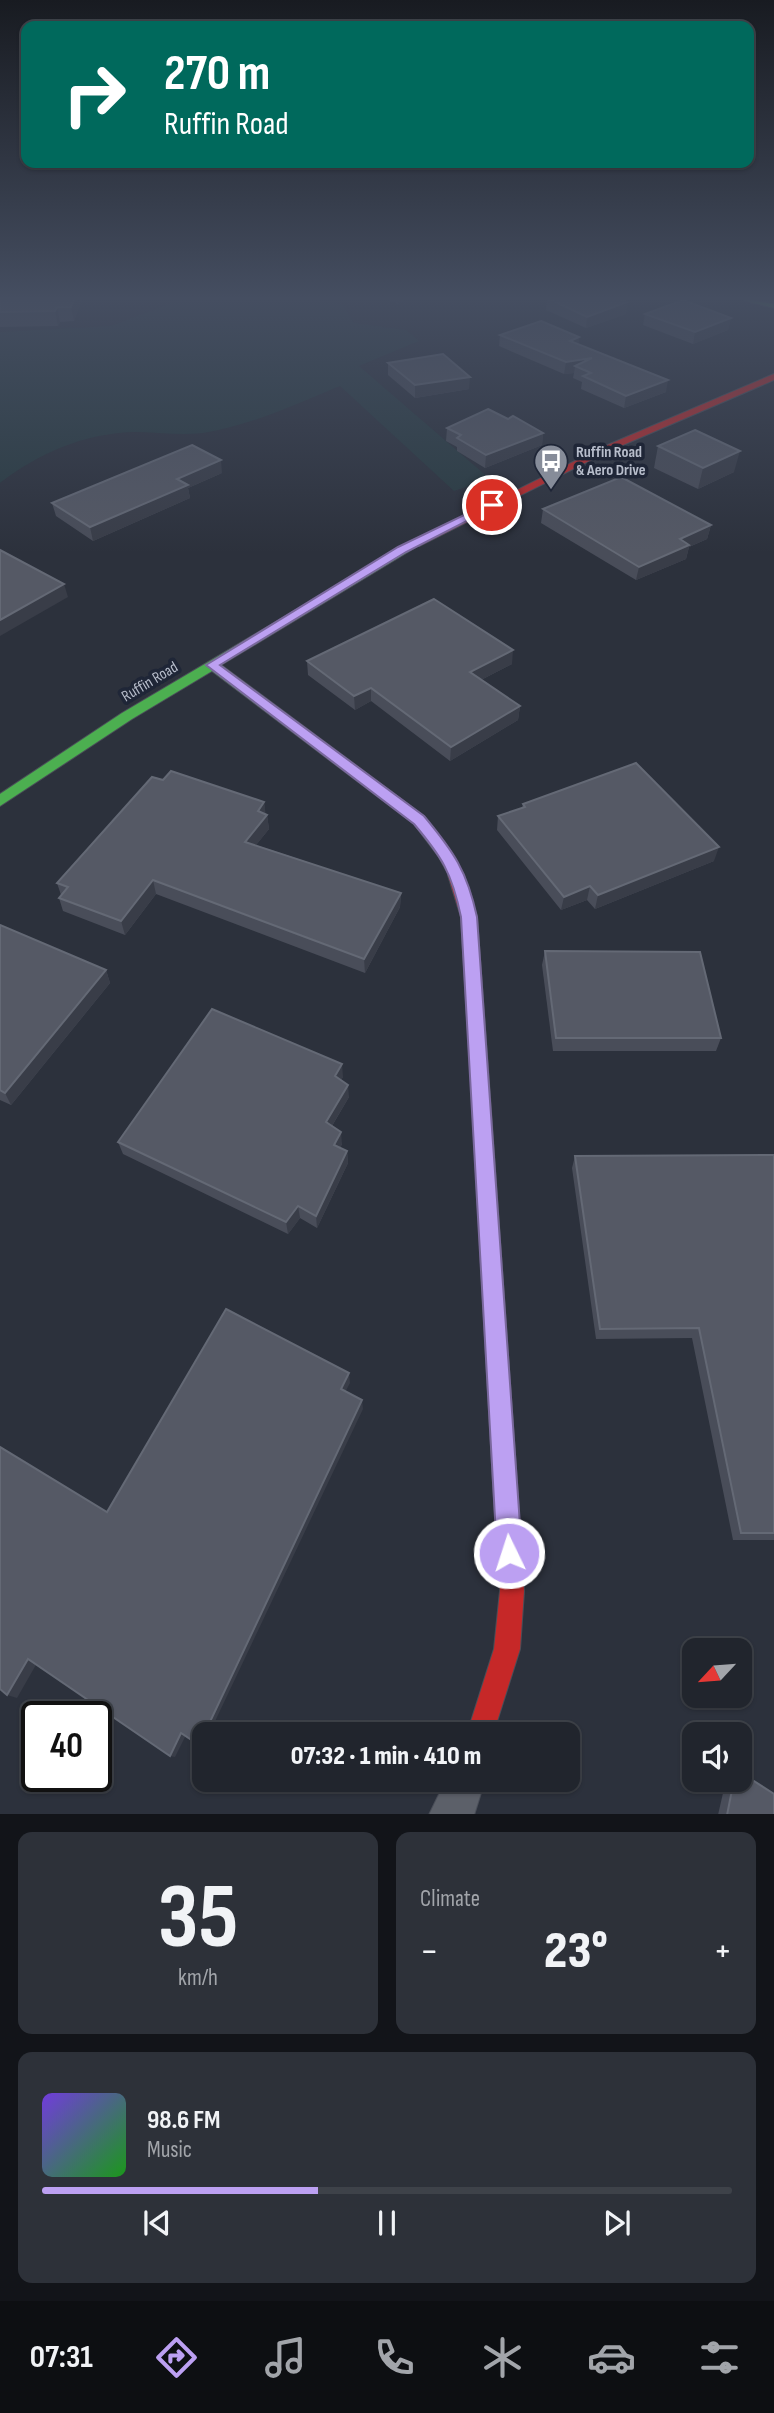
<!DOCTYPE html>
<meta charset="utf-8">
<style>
body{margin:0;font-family:"Sofia Sans Condensed",sans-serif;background:#2d3139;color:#f1f3f6;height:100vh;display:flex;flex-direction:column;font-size:26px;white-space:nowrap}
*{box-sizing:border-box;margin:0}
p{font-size:23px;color:#a2a5aa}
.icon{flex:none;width:38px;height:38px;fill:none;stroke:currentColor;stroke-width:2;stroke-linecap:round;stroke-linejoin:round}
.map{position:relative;height:1814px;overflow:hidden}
.sheet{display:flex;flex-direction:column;gap:18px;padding:18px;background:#121419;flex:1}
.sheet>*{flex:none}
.top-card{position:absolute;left:21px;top:21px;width:733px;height:147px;border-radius:14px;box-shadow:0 2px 5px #0004,0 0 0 2px #3e4249;background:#00695c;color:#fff;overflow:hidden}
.needle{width:46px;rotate:244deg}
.buttons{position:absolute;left:682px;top:1638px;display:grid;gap:14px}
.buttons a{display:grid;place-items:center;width:70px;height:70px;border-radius:14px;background:#21252d;box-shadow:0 2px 5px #0004,0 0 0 2px #3e4249;font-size:35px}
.speed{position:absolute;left:21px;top:1701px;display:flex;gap:14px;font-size:35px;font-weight:700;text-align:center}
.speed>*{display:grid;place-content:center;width:91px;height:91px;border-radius:50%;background:#21252d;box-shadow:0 2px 5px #0004,0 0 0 2px #3e4249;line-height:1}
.speed .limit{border:4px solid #111;border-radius:10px;background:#fff;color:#111}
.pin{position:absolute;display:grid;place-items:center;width:60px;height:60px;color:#fff;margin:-30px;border:4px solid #fff;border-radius:50%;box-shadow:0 2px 7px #0007}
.me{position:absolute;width:77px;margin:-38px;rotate:356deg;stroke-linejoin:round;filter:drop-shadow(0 0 5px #0008)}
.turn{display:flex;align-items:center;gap:24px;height:147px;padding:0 28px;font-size:32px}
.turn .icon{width:91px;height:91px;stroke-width:2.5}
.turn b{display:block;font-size:49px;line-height:60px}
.big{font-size:52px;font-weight:800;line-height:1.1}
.sheet .card{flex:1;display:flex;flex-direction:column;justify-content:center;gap:10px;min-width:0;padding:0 24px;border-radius:14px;background:#2d3139}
.sheet .dial{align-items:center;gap:0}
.dial b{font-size:91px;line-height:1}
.song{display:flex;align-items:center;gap:21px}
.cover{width:84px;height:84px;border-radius:10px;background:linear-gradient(135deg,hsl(260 70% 55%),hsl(120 70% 35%))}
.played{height:7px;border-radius:4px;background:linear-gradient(90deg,#bca0f2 40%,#3e4249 40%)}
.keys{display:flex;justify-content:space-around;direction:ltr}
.heat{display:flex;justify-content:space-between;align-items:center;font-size:38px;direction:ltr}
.sheet .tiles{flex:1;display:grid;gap:18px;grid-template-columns:1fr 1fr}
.card:last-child{grid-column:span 2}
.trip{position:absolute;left:192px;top:1722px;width:388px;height:70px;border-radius:14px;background:#21252d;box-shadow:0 2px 5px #0004,0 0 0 2px #3e4249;font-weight:800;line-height:70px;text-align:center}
.tab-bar{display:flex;height:112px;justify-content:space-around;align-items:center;background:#0d0f12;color:#a2a5aa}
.tab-bar .icon{width:49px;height:49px}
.tab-bar .on{color:#bca0f2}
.tab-bar b{font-size:32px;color:#f1f3f6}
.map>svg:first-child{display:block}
.green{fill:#293b41}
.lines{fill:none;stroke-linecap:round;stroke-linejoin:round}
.street-casing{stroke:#4a4e58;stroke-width:2}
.fast-casing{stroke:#4a4e58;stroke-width:2}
.slow-casing{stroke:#4a4e58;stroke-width:2}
.jam-casing{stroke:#4a4e58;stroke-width:2}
.street{fill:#5c6069;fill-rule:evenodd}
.fast{fill:#4caf50;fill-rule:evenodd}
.slow{fill:#ffc107;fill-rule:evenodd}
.jam{fill:#c62828;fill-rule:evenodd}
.wall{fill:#494d59}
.shaded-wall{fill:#393d48}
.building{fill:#555965;stroke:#646975;stroke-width:2}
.route{fill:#bca0f2;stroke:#7a689d;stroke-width:2}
.labels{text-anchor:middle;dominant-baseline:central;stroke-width:7;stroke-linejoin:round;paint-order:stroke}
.far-poi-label{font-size:16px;font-weight:bold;fill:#b7bdcb;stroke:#1f2637;text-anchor:start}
.far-street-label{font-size:16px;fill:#b7bdcb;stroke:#1f2637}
</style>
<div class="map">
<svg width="774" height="1815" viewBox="0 0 774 1815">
<rect width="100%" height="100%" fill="#2c313c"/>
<path class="green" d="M182 299H315L343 305 354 323 406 330 419 341 359 366 490 479 454 491 340 386C295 405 251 425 203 433 180 436 156 432 133 432 83 434 39 453 0 483V332L111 326Z"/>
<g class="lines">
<g class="street-casing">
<path id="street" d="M446 1780H485L474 1815H429Z"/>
</g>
<g class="fast-casing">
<g id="fast">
<path d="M744 299 774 304V308L745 301Z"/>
<path d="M411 542 421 544 221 665 424 816 450 850 464 875 461 879H451L439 857 414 824 212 671 132 719 0 806V794L122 713Z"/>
</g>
</g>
<g class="slow-casing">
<path id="slow" d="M480 1075 486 1077 489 1083 517 1483 513 1491 505 1495 497 1491 493 1483 471 1083 474 1077Z"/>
</g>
<g class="jam-casing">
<g id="jam">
<path d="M774 374V380L609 451 419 546 409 544 603 447Z"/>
<path d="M456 869 464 875 477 917 489 1083 486 1089 480 1091 474 1089 471 1083 461 917 448 875Z"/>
<path d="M505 1471 513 1475 517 1483 524 1591 520 1649 493 1734H467L494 1649 500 1591 493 1483 497 1475Z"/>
</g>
</g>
<use href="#street" class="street"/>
<use href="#fast" class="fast"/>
<use href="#slow" class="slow"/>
<use href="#jam" class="jam"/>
</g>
<g class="wall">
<path d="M0 299H82L74 321 60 322 58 326 0 327Z"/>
<path d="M387 299H405L398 304Z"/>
<path d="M547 299H621L627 302 626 314 586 328 546 310Z"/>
<path d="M645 314 731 318 728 330 693 344 643 325Z"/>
<path d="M500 335 579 337 578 344 666 392 624 408 581 389 582 382 573 378 574 373 564 374 499 346Z"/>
<path d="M388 363 469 389 415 398 388 375Z"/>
<path d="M508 419 543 433 542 445 485 468 457 451V447L446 441 447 428Z"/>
<path d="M658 446 734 472 698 489 654 468Z"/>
<path d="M222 473 188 488 190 498 93 541 56 516 52 503Z"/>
<path d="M543 509 711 525 707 539 689 547 686 559 636 580 541 523Z"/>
<path d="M307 661 512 664 481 680 520 706 518 720 450 761 371 701 355 710 308 675Z"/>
<path d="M264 802 265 814 267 815 269 829 256 845 401 893 400 907 365 973 156 894 125 935 63 911 59 898 61 895 57 883Z"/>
<path d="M523 804 714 861 595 909 587 900 561 910 497 830 498 816 522 808Z"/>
<path d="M0 925 106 970 110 983 11 1105 0 1100Z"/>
<path d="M545 951 721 1038 716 1051H553L542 965Z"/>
<path d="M343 1077 341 1080 349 1097 332 1126 342 1144 340 1148 347 1151 348 1163 317 1228 300 1218 288 1234 123 1154 118 1142Z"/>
<path d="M774 1155V1540H733L692 1338 596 1339 572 1168 575 1156Z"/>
<path d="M726 1780H740L774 1815H718Z"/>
</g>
<g class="shaded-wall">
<path d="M74 299H82L74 321 71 307Z"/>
<path d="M398 299H405L398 304Z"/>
<path d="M627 302 626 314 586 328 587 317Z"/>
<path d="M57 307 60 322 58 326 55 311Z"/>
<path d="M731 318 728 330 693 344 695 332Z"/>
<path d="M579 337 578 349 570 341Z"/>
<path d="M592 358 575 366 574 373 564 374 566 362Z"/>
<path d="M470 377 469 389 415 398V385Z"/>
<path d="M668 380 666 392 624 408 626 396Z"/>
<path d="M543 433 542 445 485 468 486 455Z"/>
<path d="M740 451 734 472 698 489 703 468Z"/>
<path d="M221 460 222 473 188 488 190 498 93 541 90 527 177 479Z"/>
<path d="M711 525 707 539 689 547 686 559 636 580 639 567 680 539Z"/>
<path d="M64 584 68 597 0 636V620Z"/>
<path d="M513 650 512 664 469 686 470 672Z"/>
<path d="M371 688V701L355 710 354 696Z"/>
<path d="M520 706 518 720 450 761 451 747Z"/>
<path d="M264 802 266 816 267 815 269 829 247 856 245 842 258 811Z"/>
<path d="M719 847 714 861 595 909 598 895Z"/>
<path d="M153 880 156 894 125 935 121 921Z"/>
<path d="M590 886 587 900 561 910 564 897Z"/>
<path d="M401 893 400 907 365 973 364 959Z"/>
<path d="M106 970 110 983 11 1105 5 1093Z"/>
<path d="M342 1064 343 1077 336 1088 335 1076Z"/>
<path d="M348 1085 349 1097 327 1134 326 1122Z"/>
<path d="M341 1132 342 1144 335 1157 334 1145Z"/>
<path d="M347 1151 348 1163 317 1228 316 1216Z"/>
<path d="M298 1206 300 1218 288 1234 286 1222Z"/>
<path d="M349 1373 350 1383 342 1398 341 1389Z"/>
<path d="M362 1400 363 1409 209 1734H205V1744L203 1746 199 1745Z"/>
<path d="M28 1659 37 1663 17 1698 7 1695Z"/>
<path d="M181 1733 186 1735 175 1757 170 1756Z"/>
</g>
<g class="building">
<path d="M0 299H74L71 307H57L55 311 0 312Z"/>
<path d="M549 299H621L627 302 587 317Z"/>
<path d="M683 300 731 318 695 332 645 314Z"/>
<path d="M541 321 579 337 570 341 668 380 626 396 583 376 591 373 575 366 592 358 566 362 500 335Z"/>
<path d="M443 354 470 377 415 385 388 363Z"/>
<path d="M488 409 508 419 513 416 543 433 486 455 457 438 461 435 447 428Z"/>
<path d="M695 430 740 451 703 468 658 446Z"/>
<path d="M192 445 221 460 177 479 188 485 90 527 52 503Z"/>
<path d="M621 477 711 525 680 539 689 545 639 567 543 509Z"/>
<path d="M0 550 64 584 0 620Z"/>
<path d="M434 599 513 650 470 672 520 706 451 747 371 688 354 696 307 661Z"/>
<path d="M636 763 719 847 598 895 590 886 564 897 498 816 525 807 523 804Z"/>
<path d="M171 771 264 802 258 811 267 815 245 842 401 893 364 959 153 880 121 921 59 898 68 887 57 883 152 777 163 780Z"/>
<path d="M0 925 106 970 5 1093 0 1090Z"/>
<path d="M545 951 700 952 721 1038H556Z"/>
<path d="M212 1009 342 1064 335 1076 348 1085 326 1122 341 1132 334 1145 347 1151 316 1216 298 1206 286 1222 118 1142Z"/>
<path d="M774 1155V1533H741L699 1328 600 1329 575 1156Z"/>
<path d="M226 1309 349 1373 341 1389 362 1400 199 1745 181 1733 170 1756 28 1659 7 1695 0 1689V1447L107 1512Z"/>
<path d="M740 1772 774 1794V1815H727L734 1780H740Z"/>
</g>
<linearGradient id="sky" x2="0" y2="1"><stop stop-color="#181b21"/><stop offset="0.54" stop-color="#454e61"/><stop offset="1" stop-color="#454e61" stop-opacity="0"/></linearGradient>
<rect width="774" height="553" fill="url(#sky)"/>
<path class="route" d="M489 503 498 505 406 552 220 665 424 816C454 852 467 871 477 917L522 1553 518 1562 509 1565 501 1562 497 1553 461 917C452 873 442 857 414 824L206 665 398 547Z"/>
<defs>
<g id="bus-pin" transform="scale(1.75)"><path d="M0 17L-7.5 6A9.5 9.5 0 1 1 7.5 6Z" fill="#868c99" stroke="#1f2637"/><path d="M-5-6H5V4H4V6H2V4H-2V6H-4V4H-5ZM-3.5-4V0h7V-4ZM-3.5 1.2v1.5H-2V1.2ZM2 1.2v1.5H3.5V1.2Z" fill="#fff"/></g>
</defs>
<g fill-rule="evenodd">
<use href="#bus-pin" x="551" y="461"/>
</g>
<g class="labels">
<g class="far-poi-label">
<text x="576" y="452">Ruffin Road<tspan x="576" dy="18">&amp; Aero Drive</tspan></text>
</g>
<g class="far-street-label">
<text transform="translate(150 682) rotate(-31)">Ruffin Road</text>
</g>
</g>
</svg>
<div class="buttons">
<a><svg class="needle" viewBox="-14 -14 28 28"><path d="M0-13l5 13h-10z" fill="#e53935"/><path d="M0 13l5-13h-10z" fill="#a2a5aa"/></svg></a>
<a><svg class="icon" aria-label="sound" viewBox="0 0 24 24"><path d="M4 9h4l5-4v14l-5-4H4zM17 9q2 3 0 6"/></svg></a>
</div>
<div class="speed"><div class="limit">40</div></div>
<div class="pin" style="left:492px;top:505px;background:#d93025"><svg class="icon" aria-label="arrive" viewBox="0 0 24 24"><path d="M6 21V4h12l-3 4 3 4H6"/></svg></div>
<svg class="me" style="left:509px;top:1553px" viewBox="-20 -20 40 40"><circle r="17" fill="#bca0f2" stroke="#fff" stroke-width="3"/><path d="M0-11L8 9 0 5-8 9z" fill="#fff"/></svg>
<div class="trip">07:32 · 1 min · 410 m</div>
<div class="top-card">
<div class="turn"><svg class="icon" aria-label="right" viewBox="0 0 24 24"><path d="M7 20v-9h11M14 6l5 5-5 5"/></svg><div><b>270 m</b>Ruffin Road</div></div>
</div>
</div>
<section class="sheet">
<div class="tiles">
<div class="card dial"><b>35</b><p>km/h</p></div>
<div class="card"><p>Climate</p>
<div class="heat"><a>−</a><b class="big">23°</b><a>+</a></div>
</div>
<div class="card">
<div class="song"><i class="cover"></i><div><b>98.6 FM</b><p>Music</p></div></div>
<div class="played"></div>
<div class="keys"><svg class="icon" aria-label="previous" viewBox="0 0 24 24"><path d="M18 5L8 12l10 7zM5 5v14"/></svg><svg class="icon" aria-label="pause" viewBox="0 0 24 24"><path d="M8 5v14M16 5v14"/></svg><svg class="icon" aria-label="next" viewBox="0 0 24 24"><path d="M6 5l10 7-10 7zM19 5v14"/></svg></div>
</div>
</div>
</section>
<nav class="tab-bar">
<b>07:31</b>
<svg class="icon on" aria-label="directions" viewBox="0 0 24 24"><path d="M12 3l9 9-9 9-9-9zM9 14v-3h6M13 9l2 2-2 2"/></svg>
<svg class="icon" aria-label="music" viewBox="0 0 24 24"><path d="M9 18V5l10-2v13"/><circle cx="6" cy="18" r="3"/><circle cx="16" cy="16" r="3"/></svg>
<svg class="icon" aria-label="phone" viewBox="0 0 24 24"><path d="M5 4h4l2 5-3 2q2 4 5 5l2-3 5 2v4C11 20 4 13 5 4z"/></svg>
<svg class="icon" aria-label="climate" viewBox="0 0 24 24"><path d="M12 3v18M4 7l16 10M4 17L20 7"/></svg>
<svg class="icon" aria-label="car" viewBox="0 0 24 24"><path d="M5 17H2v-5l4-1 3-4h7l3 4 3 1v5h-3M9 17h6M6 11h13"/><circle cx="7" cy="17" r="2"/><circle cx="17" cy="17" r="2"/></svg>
<svg class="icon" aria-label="filters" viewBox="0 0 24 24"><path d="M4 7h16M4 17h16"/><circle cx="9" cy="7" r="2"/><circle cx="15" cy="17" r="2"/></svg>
</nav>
